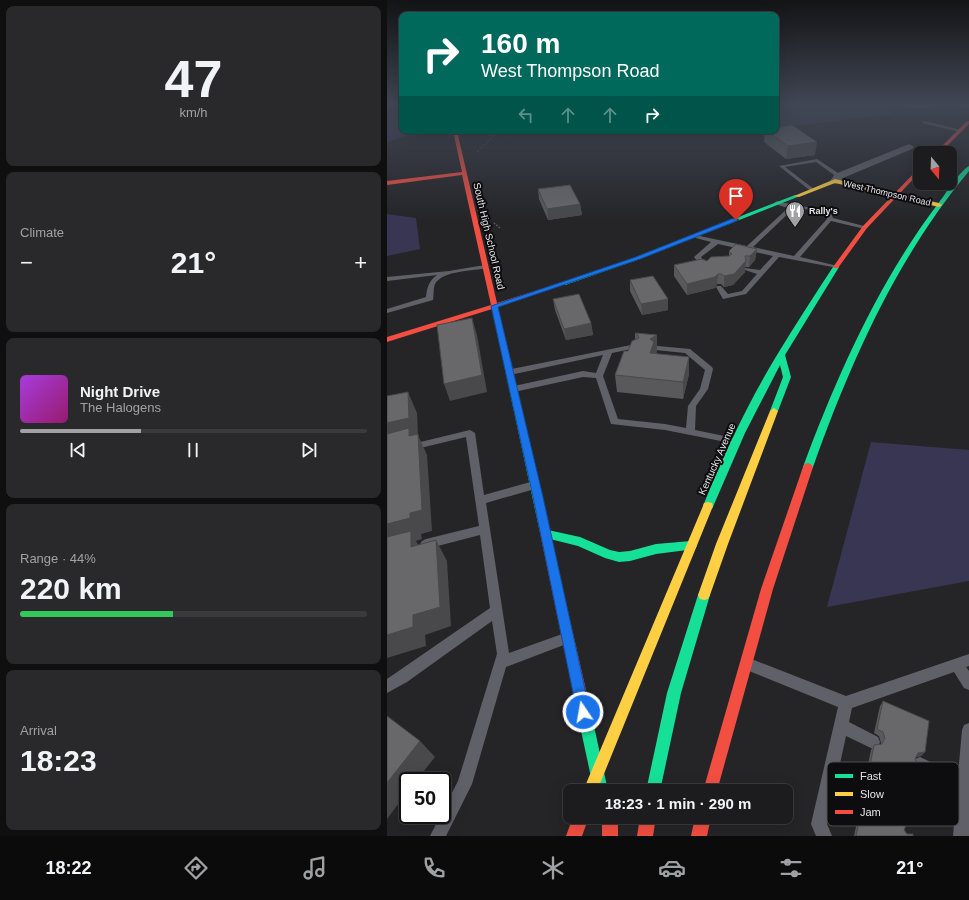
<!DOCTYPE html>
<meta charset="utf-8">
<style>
body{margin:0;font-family:Helvetica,sans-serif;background:#29292b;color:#f1f3f6;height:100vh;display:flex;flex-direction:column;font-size:15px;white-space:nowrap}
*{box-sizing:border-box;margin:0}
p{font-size:13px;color:#a0a1a4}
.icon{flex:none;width:22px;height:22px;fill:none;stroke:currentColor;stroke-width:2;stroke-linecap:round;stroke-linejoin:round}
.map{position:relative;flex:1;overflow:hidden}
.details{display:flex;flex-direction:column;gap:6px;padding:6px;background:#0f0f10;width:387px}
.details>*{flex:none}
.top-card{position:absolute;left:12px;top:12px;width:380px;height:122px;border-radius:8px;box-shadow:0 4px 16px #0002,0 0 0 1px #3a3a3c;background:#00695c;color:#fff;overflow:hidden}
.needle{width:26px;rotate:161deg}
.fabs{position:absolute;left:526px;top:146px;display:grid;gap:8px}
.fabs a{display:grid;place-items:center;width:44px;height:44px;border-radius:8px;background:#1c1c1e;box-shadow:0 4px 16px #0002,0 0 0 1px #3a3a3c;font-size:20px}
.speed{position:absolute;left:12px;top:772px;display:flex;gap:8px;font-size:20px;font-weight:700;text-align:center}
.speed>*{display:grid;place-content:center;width:52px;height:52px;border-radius:50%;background:#1c1c1e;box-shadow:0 4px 16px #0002,0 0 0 1px #3a3a3c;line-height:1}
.speed .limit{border:2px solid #111;border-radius:6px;background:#fff;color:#111}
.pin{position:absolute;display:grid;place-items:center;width:34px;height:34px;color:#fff;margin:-41px -17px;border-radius:50% 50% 50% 0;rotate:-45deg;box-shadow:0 0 4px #0007}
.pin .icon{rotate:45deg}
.me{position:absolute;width:44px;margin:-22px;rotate:348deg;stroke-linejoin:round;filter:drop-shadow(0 0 3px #0008)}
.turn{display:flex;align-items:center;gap:14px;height:84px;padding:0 16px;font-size:18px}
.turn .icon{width:52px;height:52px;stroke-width:2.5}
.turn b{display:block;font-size:28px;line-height:34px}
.lanes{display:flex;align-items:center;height:38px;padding:0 16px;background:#0003;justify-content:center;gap:20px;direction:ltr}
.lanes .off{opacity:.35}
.big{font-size:30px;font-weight:700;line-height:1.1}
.details .card{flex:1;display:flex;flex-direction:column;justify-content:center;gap:6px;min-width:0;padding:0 14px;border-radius:8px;background:#29292b}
.details .dial{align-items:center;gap:0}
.dial b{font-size:52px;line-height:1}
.song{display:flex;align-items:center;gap:12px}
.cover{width:48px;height:48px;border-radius:6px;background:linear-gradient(135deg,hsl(280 70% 55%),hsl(320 70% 35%))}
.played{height:4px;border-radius:2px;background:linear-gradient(90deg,#a2a2a5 35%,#3a3a3c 35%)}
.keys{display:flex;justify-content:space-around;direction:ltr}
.heat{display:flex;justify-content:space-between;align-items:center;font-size:22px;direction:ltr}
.charge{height:6px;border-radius:3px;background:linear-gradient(90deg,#34c759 44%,#3a3a3c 0)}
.trip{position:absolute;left:176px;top:784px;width:230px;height:40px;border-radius:8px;background:#1c1c1e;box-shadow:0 4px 16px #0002,0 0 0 1px #3a3a3c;font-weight:700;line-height:40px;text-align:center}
.dock{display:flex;height:64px;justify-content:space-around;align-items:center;background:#0b0b0c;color:#a0a1a4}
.dock .icon{width:28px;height:28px}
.dock .active{color:#a2a2a5}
.dock b{font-size:18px;color:#f1f3f6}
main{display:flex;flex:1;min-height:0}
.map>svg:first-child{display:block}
.green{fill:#383653}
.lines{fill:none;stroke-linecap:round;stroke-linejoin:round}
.path-far1{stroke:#5b5b60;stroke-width:1;stroke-dasharray:1 1;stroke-linecap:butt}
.path{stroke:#5b5b60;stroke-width:1.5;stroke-dasharray:1.5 1.5;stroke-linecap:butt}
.lane{fill:#606068;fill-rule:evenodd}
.street{fill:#606068;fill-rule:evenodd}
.fast{fill:#16e098;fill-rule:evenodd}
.slow{fill:#ffcf43;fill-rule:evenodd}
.jam{fill:#f24e42;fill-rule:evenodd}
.wall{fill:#59595c}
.shaded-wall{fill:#49494b}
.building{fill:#68686b;stroke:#49494b}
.route{fill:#1a73e8;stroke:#114b97}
.labels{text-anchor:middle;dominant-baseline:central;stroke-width:4;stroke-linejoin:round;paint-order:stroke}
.far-street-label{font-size:9px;fill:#e5e5e8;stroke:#0d0d10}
.far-poi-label{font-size:9px;font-weight:bold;fill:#e5e5e8;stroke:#0d0d10;text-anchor:start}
.street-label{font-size:10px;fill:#e5e5e8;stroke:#0d0d10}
.key{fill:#0d0d10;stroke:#4e4e51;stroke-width:1}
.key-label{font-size:11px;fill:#e5e5e8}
</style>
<main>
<section class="details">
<div class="card dial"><b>47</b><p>km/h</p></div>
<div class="card"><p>Climate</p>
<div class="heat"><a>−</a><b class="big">21°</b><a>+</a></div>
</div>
<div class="card">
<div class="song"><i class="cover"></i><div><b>Night Drive</b><p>The Halogens</p></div></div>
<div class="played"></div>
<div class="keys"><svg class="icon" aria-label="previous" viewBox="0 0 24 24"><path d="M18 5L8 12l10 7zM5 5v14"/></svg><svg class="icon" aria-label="pause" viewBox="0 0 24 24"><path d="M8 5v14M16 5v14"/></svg><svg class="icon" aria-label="next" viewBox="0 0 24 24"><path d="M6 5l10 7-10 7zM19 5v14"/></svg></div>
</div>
<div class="card"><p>Range · 44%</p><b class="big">220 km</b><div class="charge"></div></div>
<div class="card"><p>Arrival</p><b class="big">18:23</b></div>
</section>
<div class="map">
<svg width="582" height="836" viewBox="0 0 582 836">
<rect width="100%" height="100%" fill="#252528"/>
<g class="green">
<path d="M389 104H496L506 114 389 128Z"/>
<path d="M15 110V131H36L0 142V112Z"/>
<path d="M0 214 29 218 33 249 0 256Z"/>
<path d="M484 442 582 450V581L440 607Z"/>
</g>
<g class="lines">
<path class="path-far1" d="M90 152 112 131"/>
<path class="path" d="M107 223 113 228"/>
<g class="lane">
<path d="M512 104 536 106 549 104C540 111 522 110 512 104Z"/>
<path d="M560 104 582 106V108L562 105Z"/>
<path d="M537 121 575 130V131L573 132 535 123Z"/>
<path d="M430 159 454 175V177H450L429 162 398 167 427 189V191L425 192 392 166Z"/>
<path d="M390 201C408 206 425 207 443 211L446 218 481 227 478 229 444 221 413 257 451 266V268L392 257 359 294 336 299 329 287 330 286H334L341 294 355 291 370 274 358 270V268L373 270 386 256 331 244 314 257 322 269 319 271 317 270 307 257 324 242 305 237 308 235 360 246 401 208 388 204 387 203ZM406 209H418L438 213 440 219 407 256 366 247Z"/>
<path d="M98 265 100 266V268C87 271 56 270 48 284 46 288 47 295 46 300L0 313V309L39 297C40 287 42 281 50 275L0 281V277L62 271Z"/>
<path d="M249 344 303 349 325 367 326 369 321 389 309 406 308 430 352 439 354 441 352 443 349 444 278 430 224 424 209 378 196 377 127 392 123 389 127 386 196 371 209 373 216 355 123 375 119 372 120 370ZM249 348 298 353 318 370 313 389 301 406 299 428 278 424 231 419 216 376 225 353Z"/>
<path d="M83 430 88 433 97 495 147 481 151 482 152 485 151 488 99 503 122 653 178 633 182 635 184 639 182 643 119 667 85 784 59 836H43L71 781 110 654 105 621 20 682 0 693V679L103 608 93 535 39 549 35 547 33 544 35 541 39 539 92 526 79 437 25 450 22 449 20 447 22 445 25 444Z"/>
<path d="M582 654V666L579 667 582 671V690L577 688 567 672 465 708 462 722 491 737 493 742 491 747 486 749 459 736 448 787 478 803 481 808 478 813 473 816 445 802 440 824 445 836H429L424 824 451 707 357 669 356 664 357 659 362 658 459 696Z"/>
<path d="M582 723V836H566L570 790 528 769 526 764 528 759 533 757 571 775 575 730 577 725Z"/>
</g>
<path class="street" d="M522 144 527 147 525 149 456 178 452 183 448 184 443 181 448 174Z"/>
<g class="fast">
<path d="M582 166V171C509 259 464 361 426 467L424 470H418L416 467C451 373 492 281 553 201 560 192 572 172 582 166Z"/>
<path d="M408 195 413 196 253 259 181 284 179 285 176 283 249 257Z"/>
<path d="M449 265 452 267 398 355 404 377 391 411 387 414 383 411 396 377 393 365 358 433 325 509 321 510 317 509 316 506C337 454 361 403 390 355 408 325 427 296 446 267Z"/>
<path d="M124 376 128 379 162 528 161 530 193 537 223 550 232 552 243 551 269 544 304 541 308 543 310 546 308 549 269 554 243 561 232 562 218 558 191 546 155 537 154 534 155 532 152 528 120 379Z"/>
<path d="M317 590 321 591 323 595 294 693 273 791H259L280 693 311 595 313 591Z"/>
<path d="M197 705 202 707 204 712 221 791H207L190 712 192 707Z"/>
</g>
<g class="slow">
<path d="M448 179 552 203 555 205 552 207 448 183 412 197 407 196Z"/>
<path d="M387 408 391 411 341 544 323 595 321 599 317 600 313 599 311 595 329 544 383 411Z"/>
<path d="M321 502 325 503 326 506 210 791H196L316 506 317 503Z"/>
</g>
<g class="jam">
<path d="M580 121H582V124L553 153H548Z"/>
<path d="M66 131H70L110 303 177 282 179 281 182 283 111 307 128 379 124 382 120 379 105 309 0 342V337L104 305 75 175 0 185V181L75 172Z"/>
<path d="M533 167V172L480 228 451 268H447L446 267 476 226Z"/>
<path d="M421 463 424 464 426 467 386 589 330 791H316L374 589 416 467 418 464Z"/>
<path d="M157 524 161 525 162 528 204 712 202 717 197 719 192 717 190 712 152 528 153 525Z"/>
<path d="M186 817H202L195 836H179Z"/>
<path d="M217 817H229L231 822V836H215V822Z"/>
<path d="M253 817H269L266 836H250Z"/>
<path d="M308 817H324L320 836H304Z"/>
</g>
</g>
<g class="wall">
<path d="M378 131H389L428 155 399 159 377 142Z"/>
<path d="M151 189 193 204 195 215 161 220 152 199Z"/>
<path d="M370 249 368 260 362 267H358V272L346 285 337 287 334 284H330L328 288 300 295 287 276V265L320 261 342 256V251Z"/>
<path d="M243 280 281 299V310L255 315 243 291Z"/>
<path d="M166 299 204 323 206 335 179 340 168 310Z"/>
<path d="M248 333 270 335V352L268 354 302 357V374L296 399 230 392 228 375 241 351 248 339Z"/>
<path d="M496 701 538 752 534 756 529 757 528 759V821L524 825 519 826 517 830 520 834 526 836H467L471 817 474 813 477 814 480 812 482 809 479 802 474 799 484 750 487 745 494 744V743L492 736 487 733 493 706Z"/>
</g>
<g class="shaded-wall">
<path d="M430 142 428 155 399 159 401 146Z"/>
<path d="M193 204 195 215 161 220 160 209Z"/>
<path d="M370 249 368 260 362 267 363 256Z"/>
<path d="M359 261 358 272 346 285 337 287V276Z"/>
<path d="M331 274 330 284 328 288 300 295V284Z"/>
<path d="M281 299V310L255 315 254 304Z"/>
<path d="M85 318 90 335 100 392 63 401 57 384Z"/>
<path d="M204 323 206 335 179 340 177 329Z"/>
<path d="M270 335V352L268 353V359L264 370 263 339Z"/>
<path d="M302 357V374L296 399V382Z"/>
<path d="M21 392 30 413 31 435 40 455 45 531 34 534 35 539 29 541 35 552 0 548V423Z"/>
<path d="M49 540 60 561 64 626 38 635 39 646 0 658V635L26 615Z"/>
<path d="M33 741 48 757 29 781H21V791L0 819V783Z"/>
<path d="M538 752 534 756 527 758 531 753Z"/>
</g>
<g class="building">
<path d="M405 125 430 142 401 146 380 131H389V128Z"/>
<path d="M183 185 193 204 160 209 151 189Z"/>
<path d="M349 244 370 249 363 256H358L359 261 347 274 337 276 335 274H331L328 277 300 284 287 265 315 259 320 261 324 257 342 256 345 254 342 251Z"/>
<path d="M266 276 281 299 254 304 243 280Z"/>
<path d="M192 294 204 323 177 329 166 299Z"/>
<path d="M85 318 95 375 57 384 50 325Z"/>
<path d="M248 333 270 335 263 339 267 342 263 353 302 357 296 382 228 375 237 351H241L245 341 252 338 251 335Z"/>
<path d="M21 392 22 418 0 423V396Z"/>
<path d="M22 428V436L31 434 35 510 23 513V518L0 524V434Z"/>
<path d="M24 531V547L49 540 53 607 26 615V627L0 635V537Z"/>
<path d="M496 701 542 721 538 752 531 753 528 759 530 765 536 768 528 821 520 823 517 830 520 834H526V836H469L474 813 477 814 482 811 486 805 482 798 477 796 487 745 495 744 498 738 496 732 490 729Z"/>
<path d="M0 716 33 741 0 783Z"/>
</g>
<linearGradient id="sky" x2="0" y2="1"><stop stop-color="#141416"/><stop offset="0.47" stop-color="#404653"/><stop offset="1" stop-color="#404653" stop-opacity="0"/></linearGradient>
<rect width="582" height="221" fill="url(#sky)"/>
<path class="route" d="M347 218 352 220 253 259 111 307 156 497 203 712 201 716 196 719 192 716 190 712 146 497 104 306 249 257Z"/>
<defs>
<g id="restaurant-pin" transform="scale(1)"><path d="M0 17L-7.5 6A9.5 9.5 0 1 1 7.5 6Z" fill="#a2a2a5" stroke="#0d0d10"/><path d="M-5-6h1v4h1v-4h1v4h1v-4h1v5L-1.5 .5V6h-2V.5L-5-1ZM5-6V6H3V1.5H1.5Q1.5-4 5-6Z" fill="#fff"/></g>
</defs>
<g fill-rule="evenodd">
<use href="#restaurant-pin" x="408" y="211"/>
</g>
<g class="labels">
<g class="far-street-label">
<text transform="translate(500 193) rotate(13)">West Thompson Road</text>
</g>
<g class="far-poi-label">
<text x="422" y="211">Rally's</text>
</g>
<g class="street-label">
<text transform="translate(102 236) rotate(77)">South High School Road</text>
<text transform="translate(330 459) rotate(-66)">Kentucky Avenue</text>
</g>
</g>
<rect x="440" y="762" width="132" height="64" rx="6" class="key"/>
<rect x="448" y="774" width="18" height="4" fill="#16e098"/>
<rect x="448" y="792" width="18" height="4" fill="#ffcf43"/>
<rect x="448" y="810" width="18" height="4" fill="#f24e42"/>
<g class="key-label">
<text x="473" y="780">Fast</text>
<text x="473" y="798">Slow</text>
<text x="473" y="816">Jam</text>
</g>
</svg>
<div class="fabs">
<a><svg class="needle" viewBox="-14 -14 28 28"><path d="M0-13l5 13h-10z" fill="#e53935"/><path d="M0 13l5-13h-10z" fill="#a0a1a4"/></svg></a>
</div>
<div class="speed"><div class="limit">50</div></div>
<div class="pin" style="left:349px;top:220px;background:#d93025"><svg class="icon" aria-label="arrive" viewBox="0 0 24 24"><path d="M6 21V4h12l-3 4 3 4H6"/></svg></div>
<svg class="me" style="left:196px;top:712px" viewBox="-20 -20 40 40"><circle r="17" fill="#1a73e8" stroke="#fff" stroke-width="3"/><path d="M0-11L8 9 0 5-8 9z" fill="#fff"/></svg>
<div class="trip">18:23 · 1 min · 290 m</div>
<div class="top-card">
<div class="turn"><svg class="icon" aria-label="right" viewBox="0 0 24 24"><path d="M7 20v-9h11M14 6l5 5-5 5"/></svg><div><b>160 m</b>West Thompson Road</div></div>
<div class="lanes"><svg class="icon off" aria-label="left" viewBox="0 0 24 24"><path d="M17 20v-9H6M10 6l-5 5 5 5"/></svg><svg class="icon off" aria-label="ahead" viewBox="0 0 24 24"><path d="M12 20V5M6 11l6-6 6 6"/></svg><svg class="icon off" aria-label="ahead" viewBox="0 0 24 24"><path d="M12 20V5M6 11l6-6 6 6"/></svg><svg class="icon" aria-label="right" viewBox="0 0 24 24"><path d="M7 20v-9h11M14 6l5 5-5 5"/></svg></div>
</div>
</div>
</main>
<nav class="dock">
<b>18:22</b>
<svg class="icon active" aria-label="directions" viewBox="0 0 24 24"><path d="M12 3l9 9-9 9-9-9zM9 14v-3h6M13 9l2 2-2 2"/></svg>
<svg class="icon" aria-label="music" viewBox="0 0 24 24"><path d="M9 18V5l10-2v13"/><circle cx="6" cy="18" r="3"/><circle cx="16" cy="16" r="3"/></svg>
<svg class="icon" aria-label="phone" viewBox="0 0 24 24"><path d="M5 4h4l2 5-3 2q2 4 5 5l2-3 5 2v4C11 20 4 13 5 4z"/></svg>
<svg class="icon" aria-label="climate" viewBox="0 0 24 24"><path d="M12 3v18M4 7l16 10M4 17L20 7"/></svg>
<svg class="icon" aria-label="car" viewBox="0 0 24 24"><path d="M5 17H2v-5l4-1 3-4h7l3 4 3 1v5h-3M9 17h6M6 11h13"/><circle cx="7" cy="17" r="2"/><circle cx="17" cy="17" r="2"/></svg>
<svg class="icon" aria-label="filters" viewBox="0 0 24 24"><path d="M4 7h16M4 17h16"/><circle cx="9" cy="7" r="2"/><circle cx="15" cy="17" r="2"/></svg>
<b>21°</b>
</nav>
